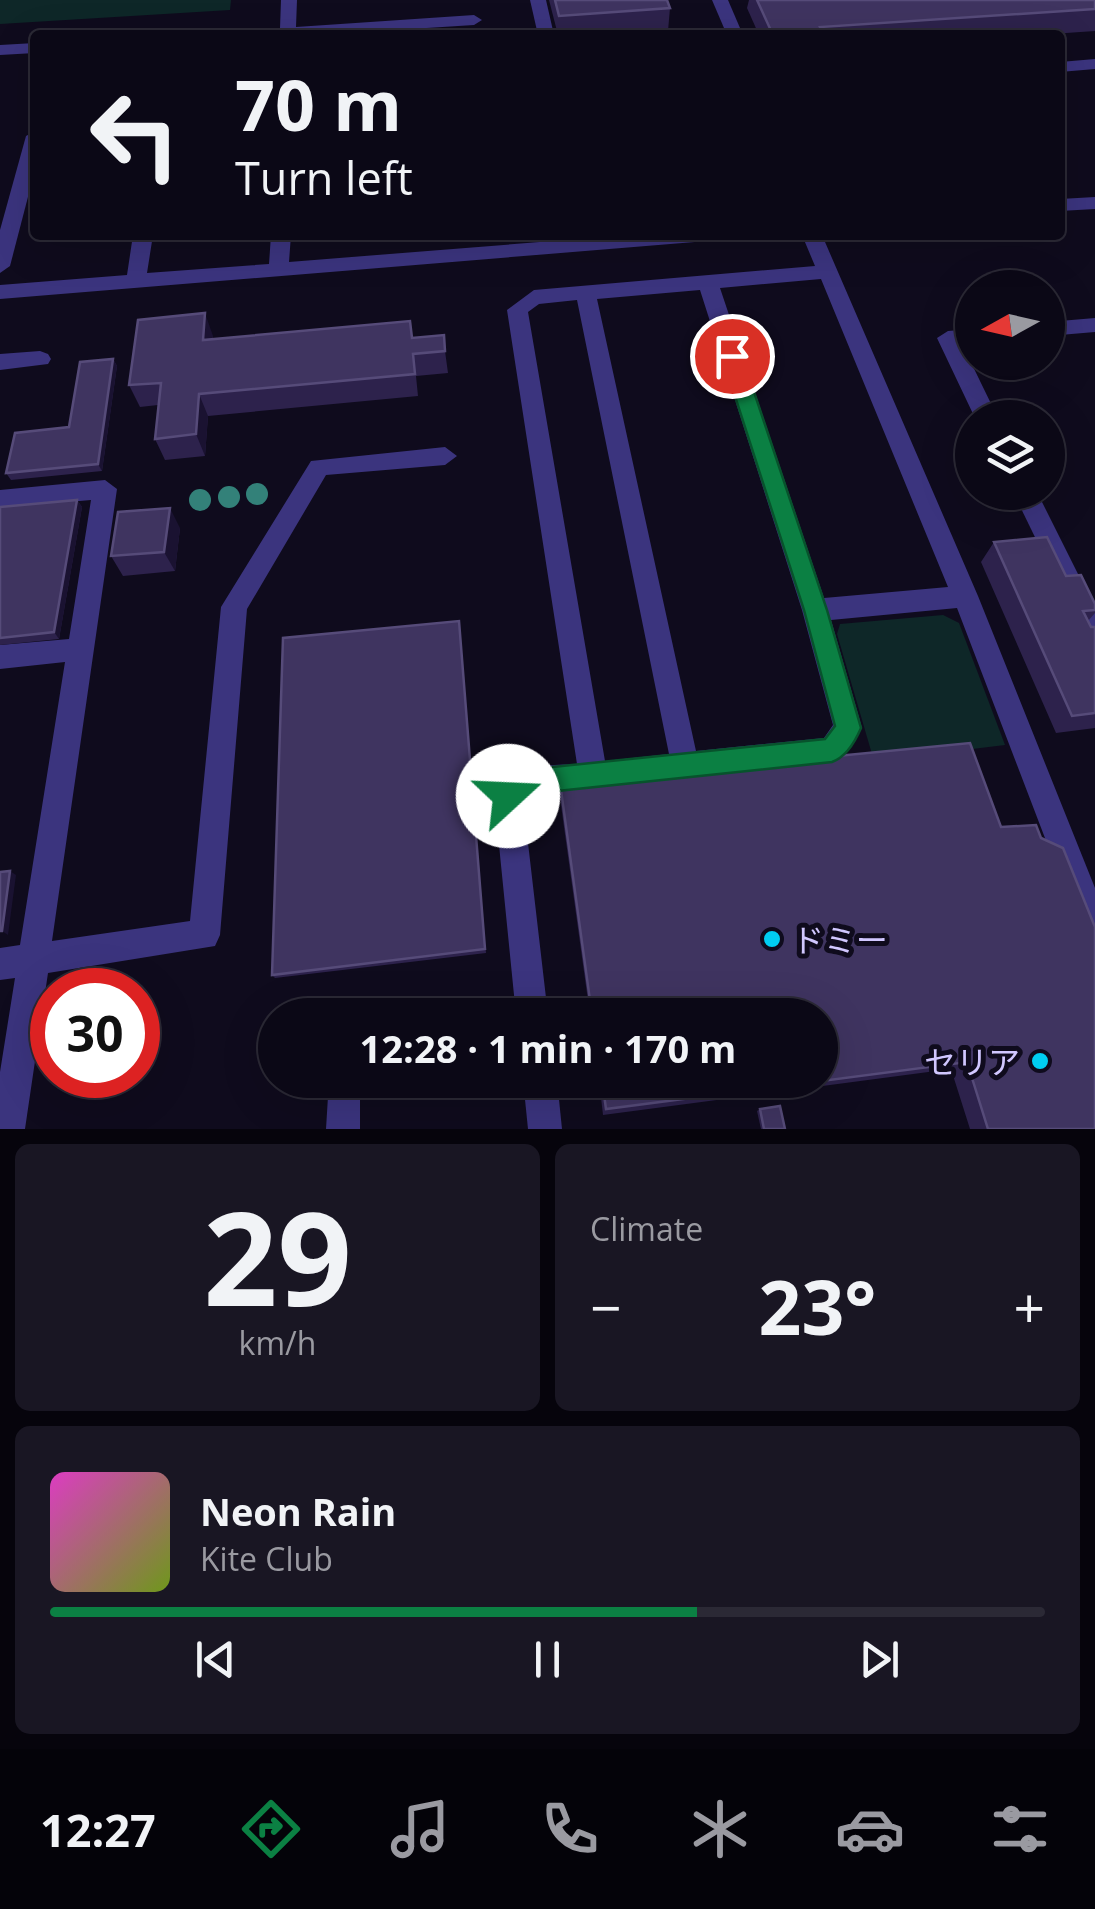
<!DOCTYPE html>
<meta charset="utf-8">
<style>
body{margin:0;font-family:"Open Sans","Noto Sans JP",sans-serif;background:#191623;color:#f1f3f6;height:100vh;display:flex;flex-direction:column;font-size:38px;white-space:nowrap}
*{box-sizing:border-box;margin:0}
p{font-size:32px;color:#9a9aa1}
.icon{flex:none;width:55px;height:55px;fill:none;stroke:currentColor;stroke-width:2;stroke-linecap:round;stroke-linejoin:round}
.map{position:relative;height:1129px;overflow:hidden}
.drawer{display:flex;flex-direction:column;gap:15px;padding:15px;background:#06040c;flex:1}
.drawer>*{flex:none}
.top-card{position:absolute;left:30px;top:30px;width:1035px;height:210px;border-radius:10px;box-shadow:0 10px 40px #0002,0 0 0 2px #2b2935;background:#0b0816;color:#f1f3f6;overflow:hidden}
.needle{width:65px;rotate:262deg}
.controls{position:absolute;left:955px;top:270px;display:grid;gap:20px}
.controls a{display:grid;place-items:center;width:110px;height:110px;border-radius:50%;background:#0b0816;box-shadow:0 10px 40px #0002,0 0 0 2px #2b2935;font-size:50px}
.speed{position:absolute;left:30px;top:968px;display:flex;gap:20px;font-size:50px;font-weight:700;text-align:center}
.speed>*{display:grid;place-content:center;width:130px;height:130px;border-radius:50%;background:#0b0816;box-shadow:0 10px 40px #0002,0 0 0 2px #2b2935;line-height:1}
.speed .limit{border:15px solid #d22;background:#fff;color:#111}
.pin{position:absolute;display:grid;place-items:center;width:85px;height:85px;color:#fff;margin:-42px;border:5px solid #fff;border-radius:50%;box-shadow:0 2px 10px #0007}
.me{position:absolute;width:110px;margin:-55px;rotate:70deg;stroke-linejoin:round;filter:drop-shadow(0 0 8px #0008)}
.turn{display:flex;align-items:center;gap:35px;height:210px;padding:0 40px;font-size:45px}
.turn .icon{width:130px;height:130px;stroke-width:2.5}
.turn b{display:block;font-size:70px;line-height:85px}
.big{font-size:75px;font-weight:700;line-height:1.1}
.drawer .widget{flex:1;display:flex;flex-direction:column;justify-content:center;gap:15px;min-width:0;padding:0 35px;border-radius:15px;background:#191623}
.drawer .dial{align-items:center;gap:0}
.dial b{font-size:130px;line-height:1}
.song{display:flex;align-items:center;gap:30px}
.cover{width:120px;height:120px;border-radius:15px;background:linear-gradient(135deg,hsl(310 70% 55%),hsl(80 70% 35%))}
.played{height:10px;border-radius:5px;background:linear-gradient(90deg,#0b8043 65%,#2b2935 65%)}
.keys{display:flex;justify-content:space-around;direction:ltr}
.heat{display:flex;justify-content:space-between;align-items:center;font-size:55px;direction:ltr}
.drawer .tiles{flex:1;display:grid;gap:15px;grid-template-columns:1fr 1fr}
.widget:last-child{grid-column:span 2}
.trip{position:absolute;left:258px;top:998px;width:580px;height:100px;border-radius:50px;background:#0b0816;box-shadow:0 10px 40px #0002,0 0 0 2px #2b2935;font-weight:700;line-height:100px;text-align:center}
.dock{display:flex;height:160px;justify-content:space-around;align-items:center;background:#040309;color:#9a9aa1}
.dock .icon{width:70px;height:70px}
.dock .on{color:#0b8043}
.dock b{font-size:45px;color:#f1f3f6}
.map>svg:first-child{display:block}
.green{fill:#0e2728}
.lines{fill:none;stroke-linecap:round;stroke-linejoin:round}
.minor{fill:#3b347e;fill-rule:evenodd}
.tree{fill:#338179}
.wall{fill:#2d224c}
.shaded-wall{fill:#1a1231}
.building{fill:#3f3460;stroke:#564b79;stroke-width:2.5}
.route{fill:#0b8043;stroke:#07532c;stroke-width:2.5}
.poi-dot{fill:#00cdf2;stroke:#0f0b1d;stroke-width:4}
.labels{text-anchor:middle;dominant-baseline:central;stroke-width:10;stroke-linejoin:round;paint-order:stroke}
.near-poi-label{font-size:32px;fill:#d1c7ff;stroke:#0f0b1d;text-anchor:start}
</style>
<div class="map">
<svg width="1095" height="1129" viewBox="0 0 1095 1129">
<rect width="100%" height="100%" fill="#0f0b1d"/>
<g class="green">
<path d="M0 0H231L230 10 0 24Z"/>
<path d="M943 615 959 623 1005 745 874 761 837 634 840 624Z"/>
</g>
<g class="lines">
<g class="minor">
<path d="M281 0H297L296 27 474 15 482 20 474 25 316 35H232L240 30 280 28Z"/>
<path d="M530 0H546L554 35H538Z"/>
<path d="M712 0H728L743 35H727Z"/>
<path d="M35 43V53L0 55V45Z"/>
<path d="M1095 59V69L1060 72V62Z"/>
<path d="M35 131V170L10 266 0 273V230L26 136Z"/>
<path d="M1095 197V209L1060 211V199Z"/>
<path d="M133 235H153L147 273 269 264 271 235H291L289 262 628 235H717L707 241 0 299V285L127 275Z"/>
<path d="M802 235H822L978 596 1095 888V943L1084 938 1079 927 957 608 831 620 862 728 842 759 529 795 523 800 548 1015H516L494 795C508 762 546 766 577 764L507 310 534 290 815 266ZM821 279 948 587 824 598 720 288ZM700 290 802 610 833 725 824 738 696 751 597 299ZM577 300 669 754 605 761 528 312 539 304Z"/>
<path d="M1095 318V332L1048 336V322Z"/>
<path d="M972 329V343L962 344 998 418H975L937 338 948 331Z"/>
<path d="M40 351 48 354 51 359 48 364 0 370V354Z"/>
<path d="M445 447 457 456 445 465 326 475 247 609 220 935 215 946 48 973 25 1129H0V1072L15 978 0 980V948L20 945 65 662 0 669V645L69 639 91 500 0 508V490L105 480 117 489 52 941 190 921 221 607 311 461Z"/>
<path d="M1013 492H1037L1095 608V645L1086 642Z"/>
<path d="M329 1080H365L360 1092V1129H326Z"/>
<path d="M523 1080H557L562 1129H528Z"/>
</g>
</g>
<g class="tree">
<circle cx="257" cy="494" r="11"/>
<circle cx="229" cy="497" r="11"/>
<circle cx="200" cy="500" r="11"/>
</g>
<g class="wall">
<path d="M549 0H667L670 8 668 31 609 35H558Z"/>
<path d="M749 0H1095V31L1037 35H759L747 8Z"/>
<path d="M213 336V339L413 338 445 351 448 373 416 376 418 396 208 416 205 456 165 460 155 439 158 405 140 407 129 385Z"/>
<path d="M113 359 117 366 102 471 11 480 6 473 69 427Z"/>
<path d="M77 500 82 507 59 639 0 645V507Z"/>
<path d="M180 528 175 571 123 576 111 556Z"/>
<path d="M994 542 1066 576 1095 604V613L1088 621 1091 627H1095V728L1056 733 981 562Z"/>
<path d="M459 621 486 953 275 978 272 975Z"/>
<path d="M560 783 1001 827 1041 838 1095 1129H970L951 1069 603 1115 599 1080H820V1015H590L560 798Z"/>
<path d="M760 1109 785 1129H761L757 1111Z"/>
</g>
<g class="shaded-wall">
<path d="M205 313 213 336 211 362 203 340Z"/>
<path d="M113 359 117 366 102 471 98 464Z"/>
<path d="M199 394 208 416 205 456 196 434Z"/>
<path d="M77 500 82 507 59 639 54 632Z"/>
<path d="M170 508 180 528 175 571 164 552Z"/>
<path d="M10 871 16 875 8 935 2 931Z"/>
</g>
<g class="building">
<path d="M555 0H667L670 8 559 16Z"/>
<path d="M757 0H1095V9L820 27 824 35H773Z"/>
<path d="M205 313 203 340 410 321 412 338 444 335 445 351 413 354 415 374 199 394 196 434 155 439 161 383 129 385 138 320Z"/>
<path d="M113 359 98 464 6 473 15 433 69 427 80 362Z"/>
<path d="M77 500 54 632 0 638V507Z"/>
<path d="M170 508 164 552 111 556 118 512Z"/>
<path d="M1047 537 1066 576 1081 575 1095 604V610L1083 611 1091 627H1095V713L1072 716 994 542Z"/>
<path d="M459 621 485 949 272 975 283 638Z"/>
<path d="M970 743 1001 827 1036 825 1041 838 1063 848 1095 927V1129H988L967 1062 606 1109 602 1080H820V1015H592L560 783Z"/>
<path d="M10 871 2 931H0V872Z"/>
<path d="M780 1106 785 1129H764L760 1109Z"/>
</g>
<path class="route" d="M732 349 742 356 827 610 861 728C855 742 846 757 832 762L529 794 508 808 499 804 495 796 499 787 523 770 825 739 835 726 804 610 722 356Z"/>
<g class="poi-dot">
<circle cx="772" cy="939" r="10"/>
<circle cx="1040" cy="1061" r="10"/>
</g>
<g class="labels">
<g class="near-poi-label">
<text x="792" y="939">ドミー</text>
<text x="1020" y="1061" text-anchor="end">セリア</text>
</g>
</g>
</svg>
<div class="controls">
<a><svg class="needle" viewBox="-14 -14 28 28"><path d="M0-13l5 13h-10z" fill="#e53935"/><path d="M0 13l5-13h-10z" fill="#9a9aa1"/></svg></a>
<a><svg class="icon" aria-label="layers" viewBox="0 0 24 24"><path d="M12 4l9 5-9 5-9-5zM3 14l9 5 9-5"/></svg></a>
</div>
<div class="speed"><div class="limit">30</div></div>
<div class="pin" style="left:732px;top:356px;background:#d93025"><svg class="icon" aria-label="arrive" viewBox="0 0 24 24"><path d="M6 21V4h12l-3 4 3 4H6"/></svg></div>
<svg class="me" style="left:508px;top:796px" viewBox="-20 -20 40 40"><circle r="19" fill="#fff"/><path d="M0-13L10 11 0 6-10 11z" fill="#0b8043"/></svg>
<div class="trip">12:28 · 1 min · 170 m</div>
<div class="top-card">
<div class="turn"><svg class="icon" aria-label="left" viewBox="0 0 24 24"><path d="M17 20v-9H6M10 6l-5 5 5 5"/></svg><div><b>70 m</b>Turn left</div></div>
</div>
</div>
<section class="drawer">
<div class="tiles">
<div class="widget dial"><b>29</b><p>km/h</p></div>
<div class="widget"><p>Climate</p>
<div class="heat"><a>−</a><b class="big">23°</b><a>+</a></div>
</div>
<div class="widget">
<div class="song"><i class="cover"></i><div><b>Neon Rain</b><p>Kite Club</p></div></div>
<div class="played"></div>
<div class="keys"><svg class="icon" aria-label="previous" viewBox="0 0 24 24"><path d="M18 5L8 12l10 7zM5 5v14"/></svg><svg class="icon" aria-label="pause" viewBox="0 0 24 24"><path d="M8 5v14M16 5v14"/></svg><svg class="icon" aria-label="next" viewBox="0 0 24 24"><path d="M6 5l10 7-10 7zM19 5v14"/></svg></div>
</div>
</div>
</section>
<nav class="dock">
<b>12:27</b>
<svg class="icon on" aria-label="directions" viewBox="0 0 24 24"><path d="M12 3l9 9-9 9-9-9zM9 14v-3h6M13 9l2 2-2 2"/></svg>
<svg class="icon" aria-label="music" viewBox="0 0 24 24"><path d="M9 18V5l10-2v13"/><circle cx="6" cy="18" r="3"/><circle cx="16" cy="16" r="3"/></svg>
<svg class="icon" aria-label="phone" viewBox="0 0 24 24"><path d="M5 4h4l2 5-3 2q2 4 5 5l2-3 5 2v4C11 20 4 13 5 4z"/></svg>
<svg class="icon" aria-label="climate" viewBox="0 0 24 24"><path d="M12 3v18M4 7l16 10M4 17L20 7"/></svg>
<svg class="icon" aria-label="car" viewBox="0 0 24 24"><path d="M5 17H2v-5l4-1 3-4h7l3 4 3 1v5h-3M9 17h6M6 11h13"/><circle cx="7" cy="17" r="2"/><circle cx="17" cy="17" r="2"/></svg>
<svg class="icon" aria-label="filters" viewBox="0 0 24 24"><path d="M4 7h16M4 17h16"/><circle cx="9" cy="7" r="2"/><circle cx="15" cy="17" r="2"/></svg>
</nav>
